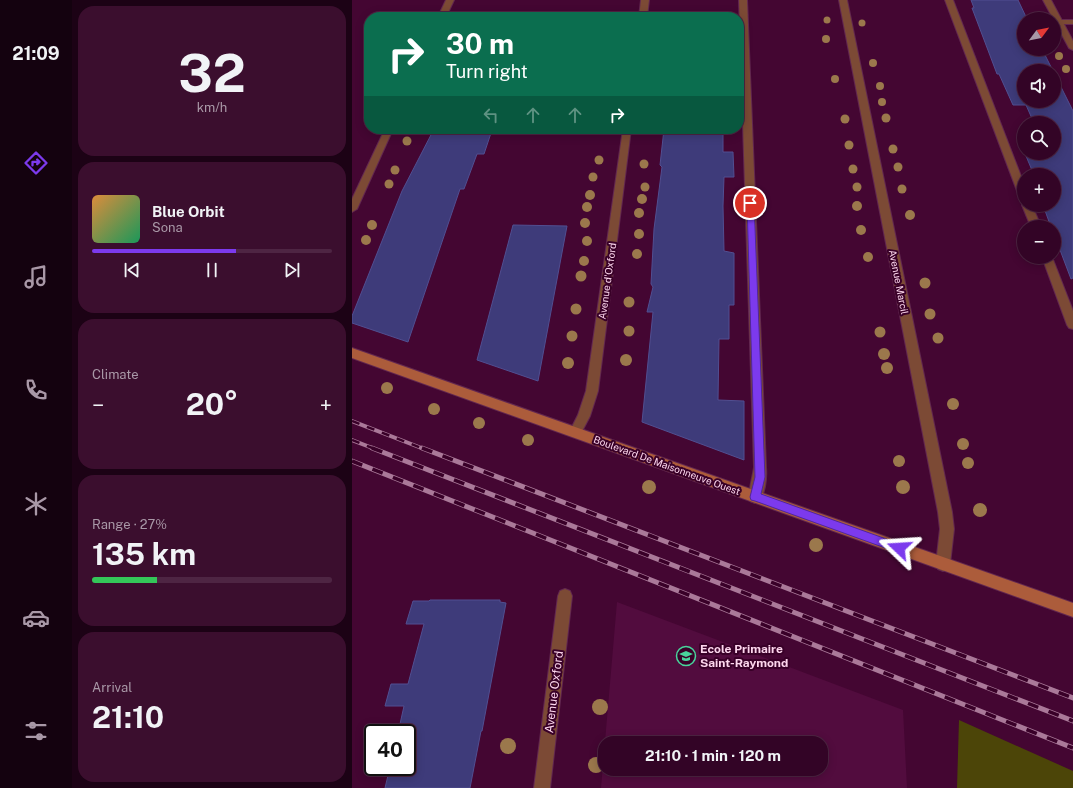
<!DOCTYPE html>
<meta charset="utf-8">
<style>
body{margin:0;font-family:"Public Sans",sans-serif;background:#3b0e2e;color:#f1f3f6;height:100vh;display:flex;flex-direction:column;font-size:15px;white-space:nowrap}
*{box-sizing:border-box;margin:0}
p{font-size:13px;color:#a998a7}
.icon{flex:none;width:22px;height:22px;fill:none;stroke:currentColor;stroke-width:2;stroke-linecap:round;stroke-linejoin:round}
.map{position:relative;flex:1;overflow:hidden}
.details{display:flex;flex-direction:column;gap:6px;padding:6px;background:#1c0215;width:280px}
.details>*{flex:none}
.banner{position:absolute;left:12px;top:12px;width:380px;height:122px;border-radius:16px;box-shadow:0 2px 10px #0003,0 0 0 1px #4e2543;background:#0b6e4f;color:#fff;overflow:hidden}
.needle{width:26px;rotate:58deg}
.fabs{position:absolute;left:665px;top:12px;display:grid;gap:8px}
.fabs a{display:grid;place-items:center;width:44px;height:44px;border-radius:50%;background:#330426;box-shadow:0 2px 10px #0003,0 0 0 1px #4e2543;font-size:20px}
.speed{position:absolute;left:12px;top:724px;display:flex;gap:8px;font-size:20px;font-weight:700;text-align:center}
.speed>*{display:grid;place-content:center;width:52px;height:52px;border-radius:50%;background:#330426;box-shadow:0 2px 10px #0003,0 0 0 1px #4e2543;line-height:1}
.speed .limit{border:2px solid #111;border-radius:6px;background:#fff;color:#111}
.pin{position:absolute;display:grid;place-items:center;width:34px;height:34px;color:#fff;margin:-17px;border:2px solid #fff;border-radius:50%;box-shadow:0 1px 4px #0007}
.me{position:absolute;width:44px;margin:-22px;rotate:290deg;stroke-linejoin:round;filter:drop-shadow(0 0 3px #0008)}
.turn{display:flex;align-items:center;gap:14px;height:84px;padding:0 16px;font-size:18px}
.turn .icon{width:52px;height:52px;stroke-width:2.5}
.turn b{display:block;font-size:28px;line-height:34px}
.lanes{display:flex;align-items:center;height:38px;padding:0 16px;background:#0003;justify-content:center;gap:20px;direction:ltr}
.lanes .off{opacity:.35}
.big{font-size:30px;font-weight:700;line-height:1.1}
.details .widget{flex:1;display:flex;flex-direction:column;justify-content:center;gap:6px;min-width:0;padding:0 14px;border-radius:16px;background:#3b0e2e}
.details .dial{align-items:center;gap:0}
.dial b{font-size:52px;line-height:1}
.song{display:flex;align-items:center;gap:12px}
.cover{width:48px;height:48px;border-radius:6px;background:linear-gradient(135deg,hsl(30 70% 55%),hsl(150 70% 35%))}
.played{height:4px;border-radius:2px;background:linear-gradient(90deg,#7c3aed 60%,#4e2543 60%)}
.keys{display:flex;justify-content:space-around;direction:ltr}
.heat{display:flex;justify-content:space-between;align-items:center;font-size:22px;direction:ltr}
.charge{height:6px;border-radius:3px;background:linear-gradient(90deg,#34c759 27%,#4e2543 0)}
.trip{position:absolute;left:246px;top:736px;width:230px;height:40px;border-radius:16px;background:#330426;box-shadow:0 2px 10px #0003,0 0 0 1px #4e2543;font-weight:700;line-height:40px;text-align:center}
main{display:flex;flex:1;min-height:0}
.dock{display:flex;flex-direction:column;width:72px;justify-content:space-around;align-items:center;background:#14020f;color:#a998a7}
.dock .icon{width:28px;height:28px}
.dock .current{color:#7c3aed}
.dock b{font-size:18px;color:#f1f3f6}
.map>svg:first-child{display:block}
.built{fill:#520c3e;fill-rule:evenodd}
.green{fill:#4c4508}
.building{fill:#3e3b7a;stroke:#514f91}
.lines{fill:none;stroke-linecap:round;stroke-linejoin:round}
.lane-casing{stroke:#622750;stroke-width:2}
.street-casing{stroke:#622750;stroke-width:2}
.secondary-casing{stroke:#622750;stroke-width:2}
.lane{fill:#7c4a35;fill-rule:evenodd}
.street{fill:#7c4a35;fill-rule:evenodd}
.secondary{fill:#ac5c3b;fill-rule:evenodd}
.rail-far1-casing{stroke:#aa7999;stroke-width:4}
.rail-casing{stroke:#aa7999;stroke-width:5}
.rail-far1{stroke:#390028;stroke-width:2.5;stroke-dasharray:8;stroke-linecap:butt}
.rail{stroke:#390028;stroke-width:3.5;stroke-dasharray:11;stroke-linecap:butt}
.tree{fill:#9b784c}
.route{fill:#7c3aed;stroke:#51269a}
.labels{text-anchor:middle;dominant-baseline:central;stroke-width:4;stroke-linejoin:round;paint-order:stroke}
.street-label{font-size:10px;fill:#fdd6ed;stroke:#390028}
.near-poi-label{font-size:12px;font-weight:bold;fill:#fdd6ed;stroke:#390028;text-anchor:start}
.near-street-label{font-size:12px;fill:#fdd6ed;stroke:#390028}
</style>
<main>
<nav class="dock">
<b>21:09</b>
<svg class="icon current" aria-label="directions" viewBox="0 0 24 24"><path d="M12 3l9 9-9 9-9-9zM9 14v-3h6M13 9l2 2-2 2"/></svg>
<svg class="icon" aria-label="music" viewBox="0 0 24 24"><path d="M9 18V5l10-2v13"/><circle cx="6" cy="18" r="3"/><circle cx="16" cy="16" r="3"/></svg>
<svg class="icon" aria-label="phone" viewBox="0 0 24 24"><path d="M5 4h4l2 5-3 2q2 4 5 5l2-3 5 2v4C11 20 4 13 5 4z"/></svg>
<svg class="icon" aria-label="climate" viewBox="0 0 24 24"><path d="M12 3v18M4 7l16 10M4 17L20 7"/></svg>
<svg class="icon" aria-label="car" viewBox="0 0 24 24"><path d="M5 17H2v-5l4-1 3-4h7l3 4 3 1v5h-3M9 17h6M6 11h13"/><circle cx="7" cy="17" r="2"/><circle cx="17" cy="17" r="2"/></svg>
<svg class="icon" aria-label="filters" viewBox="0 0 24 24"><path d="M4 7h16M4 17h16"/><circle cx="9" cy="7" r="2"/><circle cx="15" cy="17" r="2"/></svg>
</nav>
<section class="details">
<div class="widget dial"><b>32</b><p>km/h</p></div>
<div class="widget">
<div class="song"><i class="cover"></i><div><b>Blue Orbit</b><p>Sona</p></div></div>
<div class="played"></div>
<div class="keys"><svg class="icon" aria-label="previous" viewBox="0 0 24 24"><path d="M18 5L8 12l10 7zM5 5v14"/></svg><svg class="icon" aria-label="pause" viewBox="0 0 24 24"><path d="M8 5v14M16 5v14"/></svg><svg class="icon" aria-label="next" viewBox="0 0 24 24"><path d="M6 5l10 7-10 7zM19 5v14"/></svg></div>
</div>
<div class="widget"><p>Climate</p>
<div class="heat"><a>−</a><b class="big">20°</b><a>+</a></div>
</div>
<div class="widget"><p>Range · 27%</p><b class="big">135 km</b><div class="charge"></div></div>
<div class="widget"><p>Arrival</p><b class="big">21:10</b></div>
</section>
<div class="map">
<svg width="721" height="788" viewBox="0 0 721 788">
<rect width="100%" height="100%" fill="#440632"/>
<path class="built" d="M265 602 551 710 555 788H249ZM253 743H469V769H253Z"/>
<path class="green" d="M607 720 721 771V788H605Z"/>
<g class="building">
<path d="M619 0H666L675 19H672V49H690L701 71H672V101H702V73L721 111V278L719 279 702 234V227H699L691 205H702V175H682L674 156H682L681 153H702V123H682L674 105H661L647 74H645L620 8H622Z"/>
<path d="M82 129 140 130 132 154H125L112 189H108L56 342 0 323V316L50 191Z"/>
<path d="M312 129H371V152H381L382 177H372L371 206 372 251 382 253V305H377V339H367L366 400 392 401V460L290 422 301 312H295L301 287 299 284 302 229 310 167 308 165Z"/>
<path d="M161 225 215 226 186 381 125 360Z"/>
<path d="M78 600H148V602L154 603 130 731H129L118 788H33L38 767H55V733H46L52 706H33L39 684H56L72 624H54L61 601H77Z"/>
</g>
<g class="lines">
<g class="lane-casing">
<g id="lane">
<path d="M387 0H395L414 467C415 479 413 491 408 501L403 503 398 501C395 494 401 477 402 467Z"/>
<path d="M593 0H601L672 184V199L667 196Z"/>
<rect x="703" y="20" width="18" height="4"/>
<path d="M672 203V205H680L689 227H679L670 205Z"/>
<path d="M690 257H700L721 311V329L717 328 715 325Z"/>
</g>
</g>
<g class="street-casing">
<g id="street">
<path d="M94 0H102L94 17H86Z"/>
<path d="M289 0H297L295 17H287Z"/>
<path d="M487 0H495L600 512 602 529 598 564 596 569 591 571 586 569 584 564 588 529 586 512Z"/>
<path d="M691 0H699L721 41V50L717 48Z"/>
<path d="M33 129H41L5 209 0 212V199Z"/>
<path d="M271 129H279L246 391 238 416 228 435 224 436 220 435 218 431 226 415 234 391Z"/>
<path d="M213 589 218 591 220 596 198 788H182L206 596 208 591Z"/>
</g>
</g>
<g class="secondary-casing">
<path id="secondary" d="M0 348 721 603V617L0 358Z"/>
</g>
<use href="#lane" class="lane"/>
<use href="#street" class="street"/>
<use href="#secondary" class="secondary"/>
<g class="rail-far1-casing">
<g id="rail-far1">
<path d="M0 421 72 449"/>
<path d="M0 440 23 449"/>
</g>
</g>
<g class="rail-casing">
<g id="rail">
<path d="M20 448 721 721"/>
<path d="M70 448 721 698"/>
<path d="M0 461 721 748"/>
</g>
</g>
<use href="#rail-far1" class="rail-far1"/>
<use href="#rail" class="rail"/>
</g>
<g class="tree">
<circle cx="475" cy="20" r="3.5"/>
<circle cx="510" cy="23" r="3.5"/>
<circle cx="474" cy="39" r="4"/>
<circle cx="707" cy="56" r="4"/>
<circle cx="521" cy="63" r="4"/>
<circle cx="714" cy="69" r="4"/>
<circle cx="483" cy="79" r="4"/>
<circle cx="528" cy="86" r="4"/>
<circle cx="530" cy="102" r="4"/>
<circle cx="534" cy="118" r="4.5"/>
<circle cx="493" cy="119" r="4.5"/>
<circle cx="55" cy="141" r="4.5"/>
<circle cx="497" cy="145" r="4.5"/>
<circle cx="541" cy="149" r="4.5"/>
<circle cx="247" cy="160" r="4.5"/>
<circle cx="292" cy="164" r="4.5"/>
<circle cx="546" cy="167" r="4.5"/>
<circle cx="501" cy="169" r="4.5"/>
<circle cx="43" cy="170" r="4.5"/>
<circle cx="241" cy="177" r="4.5"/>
<circle cx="37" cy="184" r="4.5"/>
<circle cx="293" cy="187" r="4.5"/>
<circle cx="505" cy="187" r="4.5"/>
<circle cx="550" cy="189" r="4.5"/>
<circle cx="238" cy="195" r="5"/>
<circle cx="290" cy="199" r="5"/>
<circle cx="505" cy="206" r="5"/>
<circle cx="235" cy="207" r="5"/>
<circle cx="287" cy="213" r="5"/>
<circle cx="558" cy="215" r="5"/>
<circle cx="233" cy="223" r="5"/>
<circle cx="20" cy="225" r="5"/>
<circle cx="509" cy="230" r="5"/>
<circle cx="287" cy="234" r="5"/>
<circle cx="14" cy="240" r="5"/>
<circle cx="235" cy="241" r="5"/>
<circle cx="285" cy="254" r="5"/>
<circle cx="516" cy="257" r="5"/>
<circle cx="232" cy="261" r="5"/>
<circle cx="229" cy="276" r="5.5"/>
<circle cx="573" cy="283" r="5.5"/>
<circle cx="277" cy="302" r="5.5"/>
<circle cx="224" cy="309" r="5.5"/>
<circle cx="578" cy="314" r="5.5"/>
<circle cx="277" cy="331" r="5.5"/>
<circle cx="528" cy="332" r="5.5"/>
<circle cx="220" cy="336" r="5.5"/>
<circle cx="586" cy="338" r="5.5"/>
<circle cx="532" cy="354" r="6"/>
<circle cx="274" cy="360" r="6"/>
<circle cx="216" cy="363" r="6"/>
<circle cx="535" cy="368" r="6"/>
<circle cx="35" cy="388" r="6"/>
<circle cx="601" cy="404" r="6"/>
<circle cx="82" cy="409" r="6"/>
<circle cx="127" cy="423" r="6"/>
<circle cx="176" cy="440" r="6"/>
<circle cx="611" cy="444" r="6"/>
<circle cx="547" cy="461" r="6"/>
<circle cx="616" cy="463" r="6"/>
<circle cx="297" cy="487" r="7"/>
<circle cx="551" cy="487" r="7"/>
<circle cx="628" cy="510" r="7"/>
<circle cx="464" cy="545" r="7"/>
<circle cx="248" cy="707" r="8"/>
<circle cx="156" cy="746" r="8"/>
<circle cx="244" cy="765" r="8"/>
</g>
<path class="route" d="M398 200 402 203 413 477 409 494 551 545 553 548 551 552 547 553 403 501 399 500 398 497 403 477 395 203Z"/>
<defs>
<g id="school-ring" transform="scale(1)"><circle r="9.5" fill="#390028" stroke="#49d49c" stroke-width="1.5"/><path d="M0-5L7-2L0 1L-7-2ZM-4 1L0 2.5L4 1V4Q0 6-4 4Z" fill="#49d49c"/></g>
</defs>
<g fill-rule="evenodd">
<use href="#school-ring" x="334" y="656"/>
</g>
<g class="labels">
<g class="street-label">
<text transform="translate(255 281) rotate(-82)">Avenue d'Oxford</text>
<text transform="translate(547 282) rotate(79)">Avenue Marcil</text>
<text transform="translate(315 465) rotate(20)">Boulevard De Maisonneuve Ouest</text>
</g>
<g class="near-poi-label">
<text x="348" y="649">Ecole Primaire<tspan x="348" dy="14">Saint-Raymond</tspan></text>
</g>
<g class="near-street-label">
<text transform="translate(202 692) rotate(-83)">Avenue Oxford</text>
</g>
</g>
</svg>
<div class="fabs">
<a><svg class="needle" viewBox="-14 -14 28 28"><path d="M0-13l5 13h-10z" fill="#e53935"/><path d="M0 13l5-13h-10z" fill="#a998a7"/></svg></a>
<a><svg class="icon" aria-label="sound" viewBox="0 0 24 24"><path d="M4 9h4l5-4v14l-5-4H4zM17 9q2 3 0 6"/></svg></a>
<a><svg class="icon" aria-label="search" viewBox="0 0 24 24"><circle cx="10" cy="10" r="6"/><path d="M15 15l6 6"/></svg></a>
<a>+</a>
<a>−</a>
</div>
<div class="speed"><div class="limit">40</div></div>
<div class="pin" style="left:398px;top:203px;background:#d93025"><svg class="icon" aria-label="arrive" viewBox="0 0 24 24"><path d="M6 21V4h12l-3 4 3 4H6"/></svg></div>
<svg class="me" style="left:547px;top:548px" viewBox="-20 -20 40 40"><path d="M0-17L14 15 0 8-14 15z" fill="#7c3aed" stroke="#fff" stroke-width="4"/></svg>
<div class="trip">21:10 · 1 min · 120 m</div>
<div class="banner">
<div class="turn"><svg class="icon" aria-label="right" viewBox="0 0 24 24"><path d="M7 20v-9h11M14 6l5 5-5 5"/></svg><div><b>30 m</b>Turn right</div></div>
<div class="lanes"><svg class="icon off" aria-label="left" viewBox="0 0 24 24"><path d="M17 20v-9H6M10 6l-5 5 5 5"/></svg><svg class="icon off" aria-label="ahead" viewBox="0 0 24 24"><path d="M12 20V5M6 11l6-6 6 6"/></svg><svg class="icon off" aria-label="ahead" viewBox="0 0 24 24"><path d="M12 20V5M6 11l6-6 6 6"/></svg><svg class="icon" aria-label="right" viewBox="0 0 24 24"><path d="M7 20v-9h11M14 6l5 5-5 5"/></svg></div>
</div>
</div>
</main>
